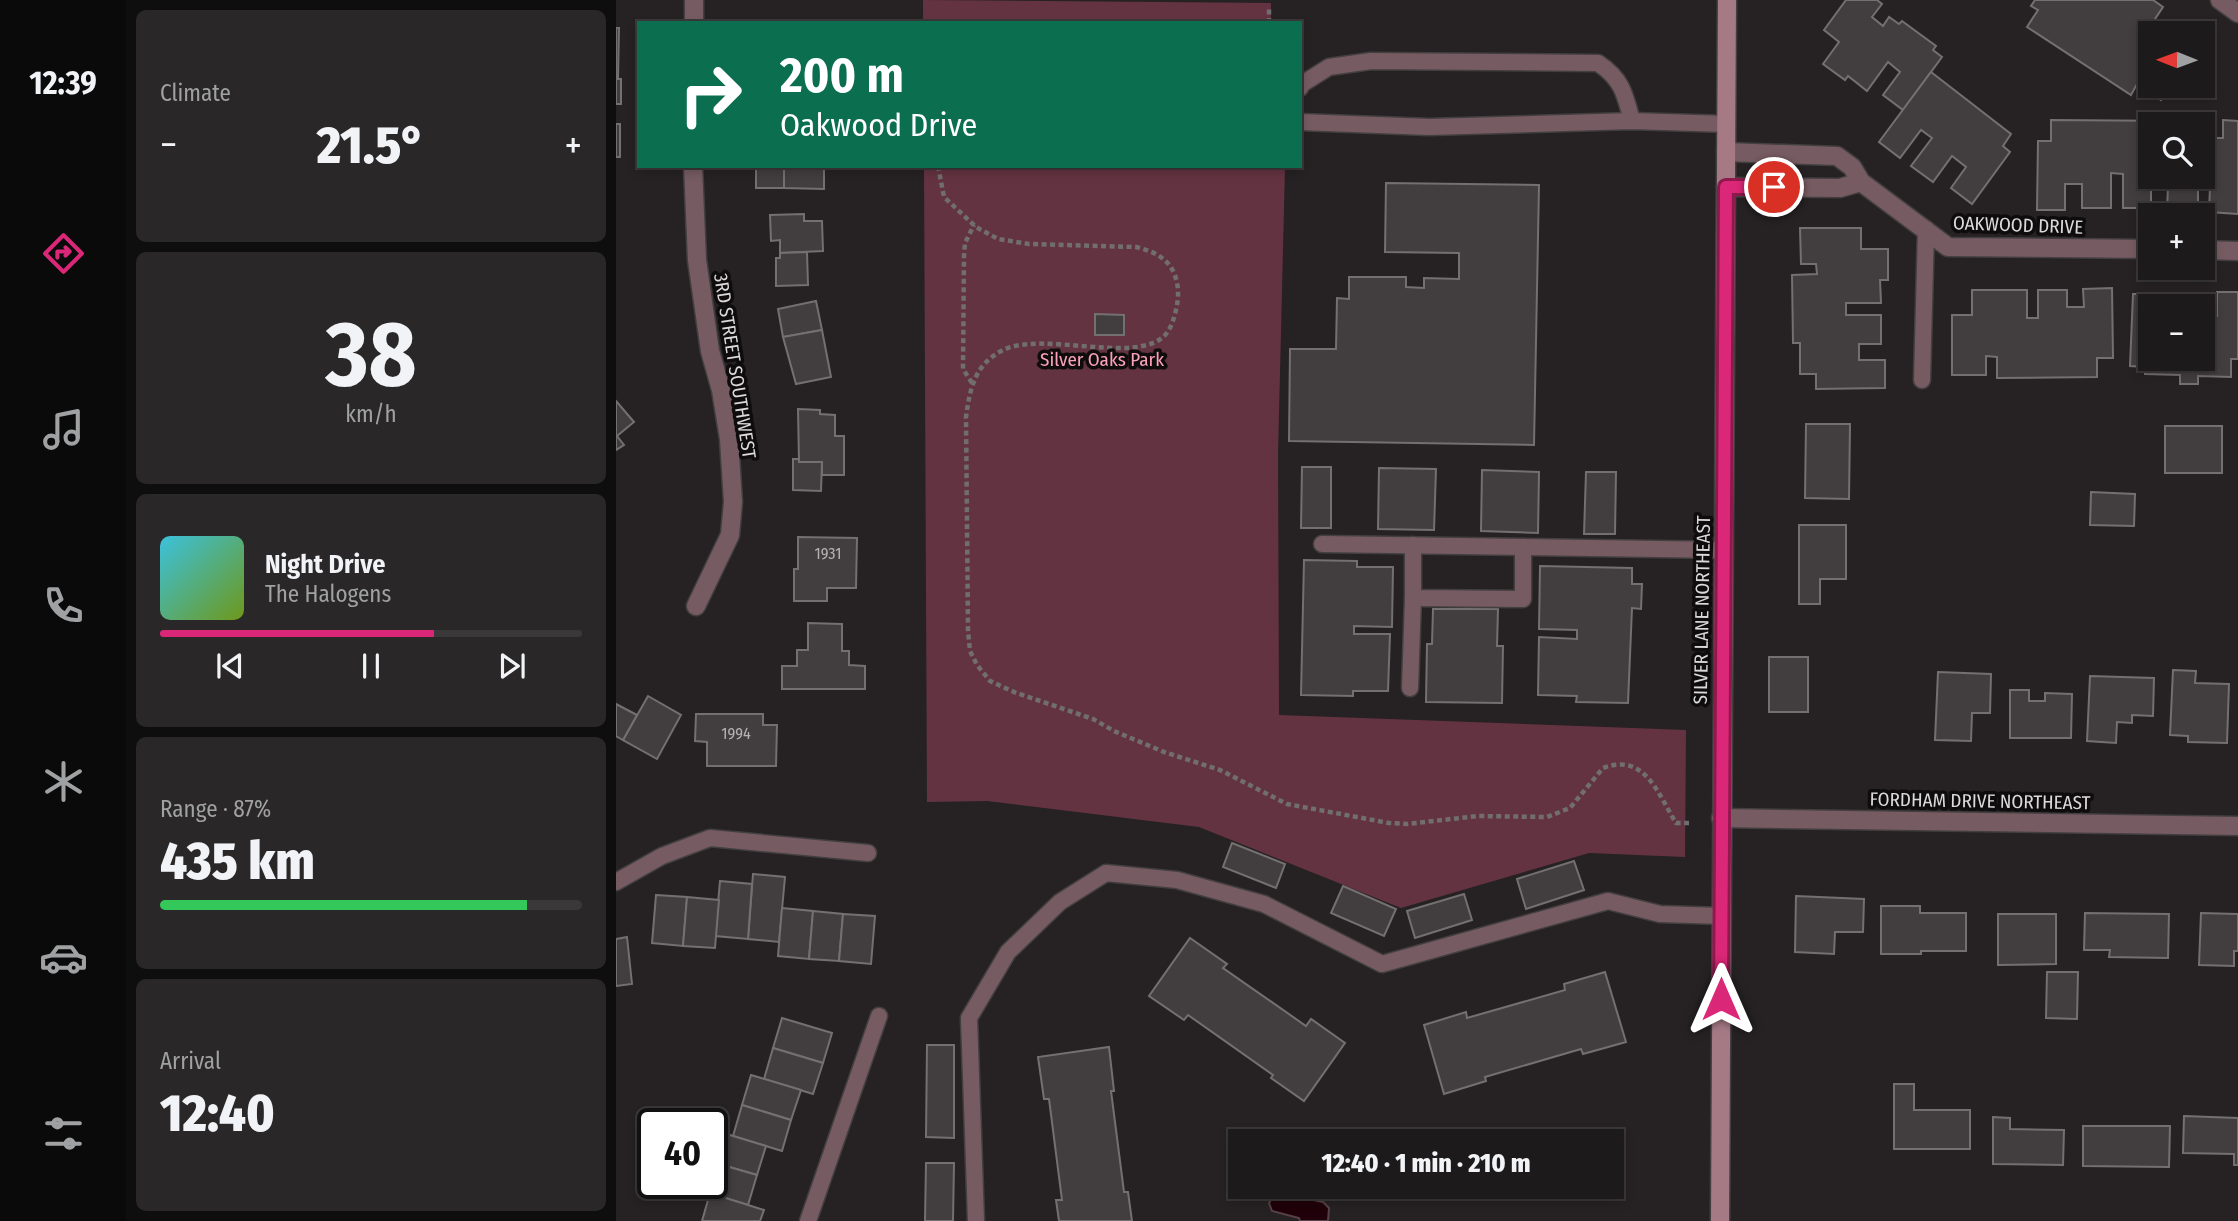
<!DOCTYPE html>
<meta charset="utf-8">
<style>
body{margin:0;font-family:"Fira Sans Condensed",sans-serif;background:#292727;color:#f1f3f6;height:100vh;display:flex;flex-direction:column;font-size:26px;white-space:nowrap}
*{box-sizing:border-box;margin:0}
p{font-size:23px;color:#a0a1a2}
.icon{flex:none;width:38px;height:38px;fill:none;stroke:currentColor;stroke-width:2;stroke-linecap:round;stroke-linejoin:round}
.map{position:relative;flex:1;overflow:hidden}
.panel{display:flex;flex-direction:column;gap:10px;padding:10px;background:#0f0e0e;width:490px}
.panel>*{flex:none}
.banner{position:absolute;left:21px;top:21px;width:665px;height:147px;border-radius:0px;box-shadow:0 4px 10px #0003,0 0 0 2px #3a3839;background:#0b6e4f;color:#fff;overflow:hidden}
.needle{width:46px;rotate:271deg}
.fabs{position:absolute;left:1522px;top:21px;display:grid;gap:14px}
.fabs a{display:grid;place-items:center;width:77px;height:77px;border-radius:0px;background:#1c1a1a;box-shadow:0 4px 10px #0003,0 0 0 2px #3a3839;font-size:35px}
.speed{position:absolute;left:21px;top:1108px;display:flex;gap:14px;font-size:35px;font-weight:700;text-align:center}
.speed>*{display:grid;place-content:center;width:91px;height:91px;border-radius:50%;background:#1c1a1a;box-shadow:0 4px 10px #0003,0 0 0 2px #3a3839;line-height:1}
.speed .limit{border:4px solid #111;border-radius:10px;background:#fff;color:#111}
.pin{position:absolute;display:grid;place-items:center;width:60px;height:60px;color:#fff;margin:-30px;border:4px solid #fff;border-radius:50%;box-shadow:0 2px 7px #0007}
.me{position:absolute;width:77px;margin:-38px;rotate:0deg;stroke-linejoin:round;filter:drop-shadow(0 0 5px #0008)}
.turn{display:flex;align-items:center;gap:24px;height:147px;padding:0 28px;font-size:32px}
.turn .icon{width:91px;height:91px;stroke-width:2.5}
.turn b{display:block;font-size:49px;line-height:60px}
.big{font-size:52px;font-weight:800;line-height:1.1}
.panel .card{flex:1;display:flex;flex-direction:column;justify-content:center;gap:10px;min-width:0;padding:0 24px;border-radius:10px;background:#292727}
.panel .dial{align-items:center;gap:0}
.dial b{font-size:91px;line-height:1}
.song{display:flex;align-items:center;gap:21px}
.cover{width:84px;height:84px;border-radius:10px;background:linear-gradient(135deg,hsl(190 70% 55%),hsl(80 70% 35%))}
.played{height:7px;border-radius:4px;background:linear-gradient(90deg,#db2777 65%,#3a3839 65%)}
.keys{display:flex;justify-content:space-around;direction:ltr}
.heat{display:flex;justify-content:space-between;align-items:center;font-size:38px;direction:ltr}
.charge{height:10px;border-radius:5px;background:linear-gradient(90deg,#34c759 87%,#3a3839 0)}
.trip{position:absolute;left:612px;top:1129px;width:396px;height:70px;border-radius:0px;background:#1c1a1a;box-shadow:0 4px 10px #0003,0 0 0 2px #3a3839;font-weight:800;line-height:70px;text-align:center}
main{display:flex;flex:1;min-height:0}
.tab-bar{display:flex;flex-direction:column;width:126px;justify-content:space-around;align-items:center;background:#0b0a0a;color:#a0a1a2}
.tab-bar .icon{width:49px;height:49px}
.tab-bar .selected{color:#db2777}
.tab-bar b{font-size:32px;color:#f1f3f6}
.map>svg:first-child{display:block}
.green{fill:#643342}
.water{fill:#20000a;stroke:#584148;stroke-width:2}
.building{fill:#423e3f;stroke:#746f70;stroke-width:2}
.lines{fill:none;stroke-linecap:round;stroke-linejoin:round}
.lane-casing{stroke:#433f40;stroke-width:19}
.street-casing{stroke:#433f40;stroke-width:21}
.secondary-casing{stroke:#433f40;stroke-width:21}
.path{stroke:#716e6f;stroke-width:4.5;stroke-dasharray:5 3.5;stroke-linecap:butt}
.lane{stroke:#765b62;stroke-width:16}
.street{stroke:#765b62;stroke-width:18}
.secondary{stroke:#a57a85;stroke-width:18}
.route-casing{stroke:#8e194d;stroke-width:18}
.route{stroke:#db2777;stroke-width:12}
.labels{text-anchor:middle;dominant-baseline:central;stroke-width:7;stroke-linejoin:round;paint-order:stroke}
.number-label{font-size:16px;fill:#b6b2b3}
.street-label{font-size:19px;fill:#dcd9da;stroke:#0e0c0d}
.park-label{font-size:19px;fill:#fca1ba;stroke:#0e0c0d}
</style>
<main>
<nav class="tab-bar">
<b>12:39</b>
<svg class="icon selected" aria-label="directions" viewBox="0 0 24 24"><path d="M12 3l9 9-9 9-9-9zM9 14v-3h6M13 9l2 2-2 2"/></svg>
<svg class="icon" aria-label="music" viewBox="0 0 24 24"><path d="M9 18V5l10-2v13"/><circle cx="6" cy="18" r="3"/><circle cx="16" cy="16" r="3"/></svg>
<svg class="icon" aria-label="phone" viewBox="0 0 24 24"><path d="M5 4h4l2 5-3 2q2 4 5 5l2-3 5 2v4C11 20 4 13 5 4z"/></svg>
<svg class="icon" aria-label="climate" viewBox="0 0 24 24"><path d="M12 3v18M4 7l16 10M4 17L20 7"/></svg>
<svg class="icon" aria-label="car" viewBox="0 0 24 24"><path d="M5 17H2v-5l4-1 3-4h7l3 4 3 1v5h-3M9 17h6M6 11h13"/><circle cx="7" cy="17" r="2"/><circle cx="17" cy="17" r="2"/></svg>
<svg class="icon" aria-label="filters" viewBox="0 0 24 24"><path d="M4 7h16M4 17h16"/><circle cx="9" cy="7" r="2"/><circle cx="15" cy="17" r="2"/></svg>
</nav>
<section class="panel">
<div class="card"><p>Climate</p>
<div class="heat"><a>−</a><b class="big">21.5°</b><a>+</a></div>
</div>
<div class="card dial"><b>38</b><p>km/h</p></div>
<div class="card">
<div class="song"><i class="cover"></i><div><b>Night Drive</b><p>The Halogens</p></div></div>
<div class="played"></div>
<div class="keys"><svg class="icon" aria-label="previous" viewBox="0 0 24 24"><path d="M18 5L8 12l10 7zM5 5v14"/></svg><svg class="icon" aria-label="pause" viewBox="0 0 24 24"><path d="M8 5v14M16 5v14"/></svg><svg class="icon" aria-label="next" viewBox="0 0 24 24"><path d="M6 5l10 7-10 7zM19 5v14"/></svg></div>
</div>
<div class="card"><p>Range · 87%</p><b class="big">435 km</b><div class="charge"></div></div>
<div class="card"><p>Arrival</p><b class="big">12:40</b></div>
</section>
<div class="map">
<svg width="1622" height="1221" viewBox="0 0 1622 1221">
<rect width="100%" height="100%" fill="#262223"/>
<g class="green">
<path d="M307 0 655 3V23H307Z"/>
<path d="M308 166H669L662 455 663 715 1070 730 1069 857 973 853 785 908 583 827 371 801 311 802Z"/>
</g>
<path class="water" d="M660 1192 707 1202 713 1208 712 1221H684L683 1218 656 1211 653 1203Z"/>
<g class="building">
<path d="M1230 0H1261L1266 4 1256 17 1267 26 1273 17 1283 24 1286 21 1320 46 1317 50 1326 57 1287 110 1267 95 1284 72 1272 62 1251 91 1232 76 1229 80 1207 64 1223 42 1208 30Z"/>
<path d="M1419 0H1537L1547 7 1529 34 1535 38V86H1554L1545 100 1521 84 1515 95 1411 27 1422 10 1415 6Z"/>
<path d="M1563 20 1585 33H1554Z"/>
<path d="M0 28H3L2 79H5V104H0Z"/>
<path d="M1315 72 1395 134 1387 146 1394 152 1356 204 1335 188 1350 167 1336 156 1317 182 1295 166 1316 138 1305 130 1284 158 1263 142Z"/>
<path d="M1435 120 1567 121V124H1535V177H1582V212H1551L1552 185H1535V208H1507V174L1495 173V208H1466V184H1449V210H1421L1422 141H1435Z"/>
<path d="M1607 120 1622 121V214L1593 212 1596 138H1607Z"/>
<rect x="0" y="124" width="4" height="33"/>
<rect x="140" y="166" width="28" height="22"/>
<path d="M168 166H222V168H208V189L168 188Z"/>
<path d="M770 183 923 185 918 445 673 441 674 349H720L721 298 733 299V277H790V287L808 288V278L843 279V253L769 252Z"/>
<path d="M188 214V221H206L207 251 164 253V240L155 241 154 215Z"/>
<path d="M1184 228H1245V249H1272V280H1264L1265 303H1230V315H1265V344H1243V360H1269V388L1200 389V374H1184V343H1177L1176 275 1201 274 1200 264H1185Z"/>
<path d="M191 252 192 285 160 286V258H164V253Z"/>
<path d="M1496 288 1497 358H1481V377L1381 378V357L1370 356V375H1336V315H1356V290H1411V318H1422V290H1451V307H1468L1467 289Z"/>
<path d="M1601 292H1622V359H1615V377L1582 376V384H1564V375L1529 374V367L1514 366 1517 294H1545L1544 306H1535V359H1587V316H1601Z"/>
<path d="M1556 295 1585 296V306H1556Z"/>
<path d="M200 301 206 330 167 337 162 309Z"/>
<path d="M479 314 508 315V335H479Z"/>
<path d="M206 330 215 377 180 384 167 337Z"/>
<path d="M0 401 18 422 1 436 8 445 0 450Z"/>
<path d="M182 409 204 410V414L219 415V436H228V475H206V462H183Z"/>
<path d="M1190 424H1234L1233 499 1189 498Z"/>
<rect x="1549" y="426" width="57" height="47"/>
<path d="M177 459H183V462H206L205 491 177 490Z"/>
<path d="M686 467H715V528H685Z"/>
<path d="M763 468 820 469 818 530 762 529Z"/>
<path d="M866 470 923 472 922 533 865 531Z"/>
<path d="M970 472H1000L999 534H968Z"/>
<path d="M1475 492 1519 494 1518 526 1474 525Z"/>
<path d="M1183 525H1230V579H1204V604H1183Z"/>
<path d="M182 537 241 538 240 588H211V601H178V569H182Z"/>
<path d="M688 560 741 561V567H777L776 627 738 626V634H774L772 691H737V696L685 695Z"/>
<path d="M924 566 1016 568V584H1026L1025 609 1016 608 1012 703 960 702 961 696 922 695 923 637 961 639V630L923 629Z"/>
<path d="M817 609H882L881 646H887L886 703 810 702 811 644H816Z"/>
<path d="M192 623 226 624V651H233V665L249 666V689H166V666H181V650H192Z"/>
<rect x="1153" y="657" width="39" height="55"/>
<path d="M1557 670 1580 671 1579 683 1613 684 1611 743 1572 742V736L1554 735Z"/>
<path d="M1322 672 1375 674 1374 713H1356L1355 741 1319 740Z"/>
<path d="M1474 676 1538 678 1537 716 1516 715V723L1501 722 1500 743 1471 741Z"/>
<path d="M1394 690H1413V701H1429V693L1456 694 1455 738H1394Z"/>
<path d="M32 696 65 715 41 759 7 740Z"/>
<path d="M0 704 21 715 7 740 0 736Z"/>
<path d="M80 714H147V725H161L160 766H91V742L79 741Z"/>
<path d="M616 843 669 864 660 888 607 867Z"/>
<path d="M958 861 968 890 910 909 901 879Z"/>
<path d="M137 874 169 877 163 942 132 939Z"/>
<path d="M104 881 136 884 132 939 99 936Z"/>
<path d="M727 886 780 909 768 936 715 913Z"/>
<path d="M848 894 856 920 799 938 791 911Z"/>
<path d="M40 895 71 897 67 946 36 943Z"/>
<path d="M1180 896 1248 899 1247 932H1219L1218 954 1179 952Z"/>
<path d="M71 897 103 900 99 948 67 946Z"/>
<path d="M1265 906H1304V913H1350V951H1305V954H1265Z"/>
<path d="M166 908 197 911 193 959 162 956Z"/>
<path d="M197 911 227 914 223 961 193 959Z"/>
<path d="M1469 913 1553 914 1552 958 1493 957 1494 950H1468Z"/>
<path d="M1585 913 1622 914V951H1618V966L1583 965Z"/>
<path d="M227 914 259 916 255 964 223 961Z"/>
<path d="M1382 914H1440V964L1382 965Z"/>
<path d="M11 937 16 984 0 986V939Z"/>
<path d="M574 938 611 964 607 968 690 1026 695 1019 729 1043 688 1101 655 1078 657 1075 572 1015 568 1020 533 996Z"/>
<path d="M989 972 1010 1042 967 1054 965 1049 869 1077 870 1081 828 1094 808 1025 850 1012 851 1018 949 990 948 984Z"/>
<path d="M1431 972H1462L1461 1019 1430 1018Z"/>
<path d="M166 1018 216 1033 207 1063 157 1048Z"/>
<path d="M311 1045H338V1138L310 1137Z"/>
<path d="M493 1047 498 1091H495L508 1192H512L516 1221H443L440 1200H446L433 1099H428L422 1057Z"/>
<path d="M157 1048 207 1063 197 1094 148 1079Z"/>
<path d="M135 1075 185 1090 175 1120 126 1105Z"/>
<path d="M1278 1084H1298V1110H1354V1149H1278Z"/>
<path d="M126 1105 175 1120 166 1151 117 1136Z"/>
<path d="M1568 1116 1622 1118V1165H1618V1154L1567 1153Z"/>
<path d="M1377 1117 1394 1118V1129L1448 1130 1447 1165 1377 1164Z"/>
<path d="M1467 1126H1554L1553 1167 1467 1166Z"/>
<path d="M104 1132 150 1146 141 1175 96 1162Z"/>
<path d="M96 1162 141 1175 132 1205 86 1191 88 1183H96Z"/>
<path d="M310 1163H338L337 1221H309Z"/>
<path d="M94 1193 148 1210 144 1221H86Z"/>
</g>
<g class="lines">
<g class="lane-casing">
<g id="lane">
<path d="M684 88 686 84 713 67 755 61 982 63C1006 79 1009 94 1016 121"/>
<path d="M684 122 813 127 1016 121 1111 124"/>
<path d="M1306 380 1310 229"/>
<path d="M706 544 1108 550"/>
<path d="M797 545V598L907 599V547"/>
<path d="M794 688 797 598"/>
<path d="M0 882 46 856 94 838 252 853"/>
<path d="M192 1221 263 1016"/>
<path d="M360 1221 353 1018 392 952 444 902 490 873 561 880 648 904 766 964 992 901 1044 914 1106 916"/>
</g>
</g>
<g class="street-casing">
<g id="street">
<path d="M1604 0 1622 13"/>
<path d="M78 23V0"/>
<path d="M1110 152 1221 156 1236 167 1245 182 1332 247 1535 249"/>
<path d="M77 166 81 260 94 351 105 390 113 439 117 502 114 535 80 606"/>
<path d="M1110 187 1224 188 1245 182"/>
<path d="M1587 250 1622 251"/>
<path d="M1105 818 1622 826"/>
</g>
</g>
<g class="secondary-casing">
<path id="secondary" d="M1104 1221 1111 0"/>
</g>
<g class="path">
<path d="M653 23V7"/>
<path d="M322 166 328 197 360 227 382 239 413 244 520 247C536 251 551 257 558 273 563 285 563 297 560 310 558 319 554 332 546 338 513 363 427 331 387 350 359 364 354 388 350 417L352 631 354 651 361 665 374 681 398 692 477 719 498 731 548 752 604 770 671 804 773 823 791 824 862 816 931 817 954 808 987 768C1029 752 1042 794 1060 823H1073"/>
<path d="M356 383 347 369 348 255 349 243 358 225"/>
</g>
<use href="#lane" class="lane"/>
<use href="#street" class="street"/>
<use href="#secondary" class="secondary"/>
</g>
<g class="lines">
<g class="route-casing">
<path id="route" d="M1105 999 1110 187H1158"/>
</g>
<use href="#route" class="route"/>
</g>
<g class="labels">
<g class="number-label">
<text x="212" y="553">1931</text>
<text x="120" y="733">1994</text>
</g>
<g class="street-label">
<text transform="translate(1402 225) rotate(2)">OAKWOOD DRIVE</text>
<text transform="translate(119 366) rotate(81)">3RD STREET SOUTHWEST</text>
<text transform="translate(1086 610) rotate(-89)">SILVER LANE NORTHEAST</text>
<text transform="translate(1364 801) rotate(1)">FORDHAM DRIVE NORTHEAST</text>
</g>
<g class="park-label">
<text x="486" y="359">Silver Oaks Park</text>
</g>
</g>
</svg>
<div class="fabs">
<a><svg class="needle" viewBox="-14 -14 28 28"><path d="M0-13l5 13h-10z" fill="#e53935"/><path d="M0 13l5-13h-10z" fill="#a0a1a2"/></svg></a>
<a><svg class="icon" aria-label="search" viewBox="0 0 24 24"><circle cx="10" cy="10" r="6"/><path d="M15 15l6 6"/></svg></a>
<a>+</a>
<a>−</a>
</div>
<div class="speed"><div class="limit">40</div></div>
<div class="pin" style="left:1158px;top:187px;background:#d93025"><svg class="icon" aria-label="arrive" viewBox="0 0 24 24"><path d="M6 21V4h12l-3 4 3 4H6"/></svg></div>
<svg class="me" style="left:1105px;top:999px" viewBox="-20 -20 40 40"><path d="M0-17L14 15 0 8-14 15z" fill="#db2777" stroke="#fff" stroke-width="4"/></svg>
<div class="trip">12:40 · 1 min · 210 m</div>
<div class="banner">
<div class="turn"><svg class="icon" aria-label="right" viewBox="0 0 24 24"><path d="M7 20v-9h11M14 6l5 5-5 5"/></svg><div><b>200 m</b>Oakwood Drive</div></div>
</div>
</div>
</main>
